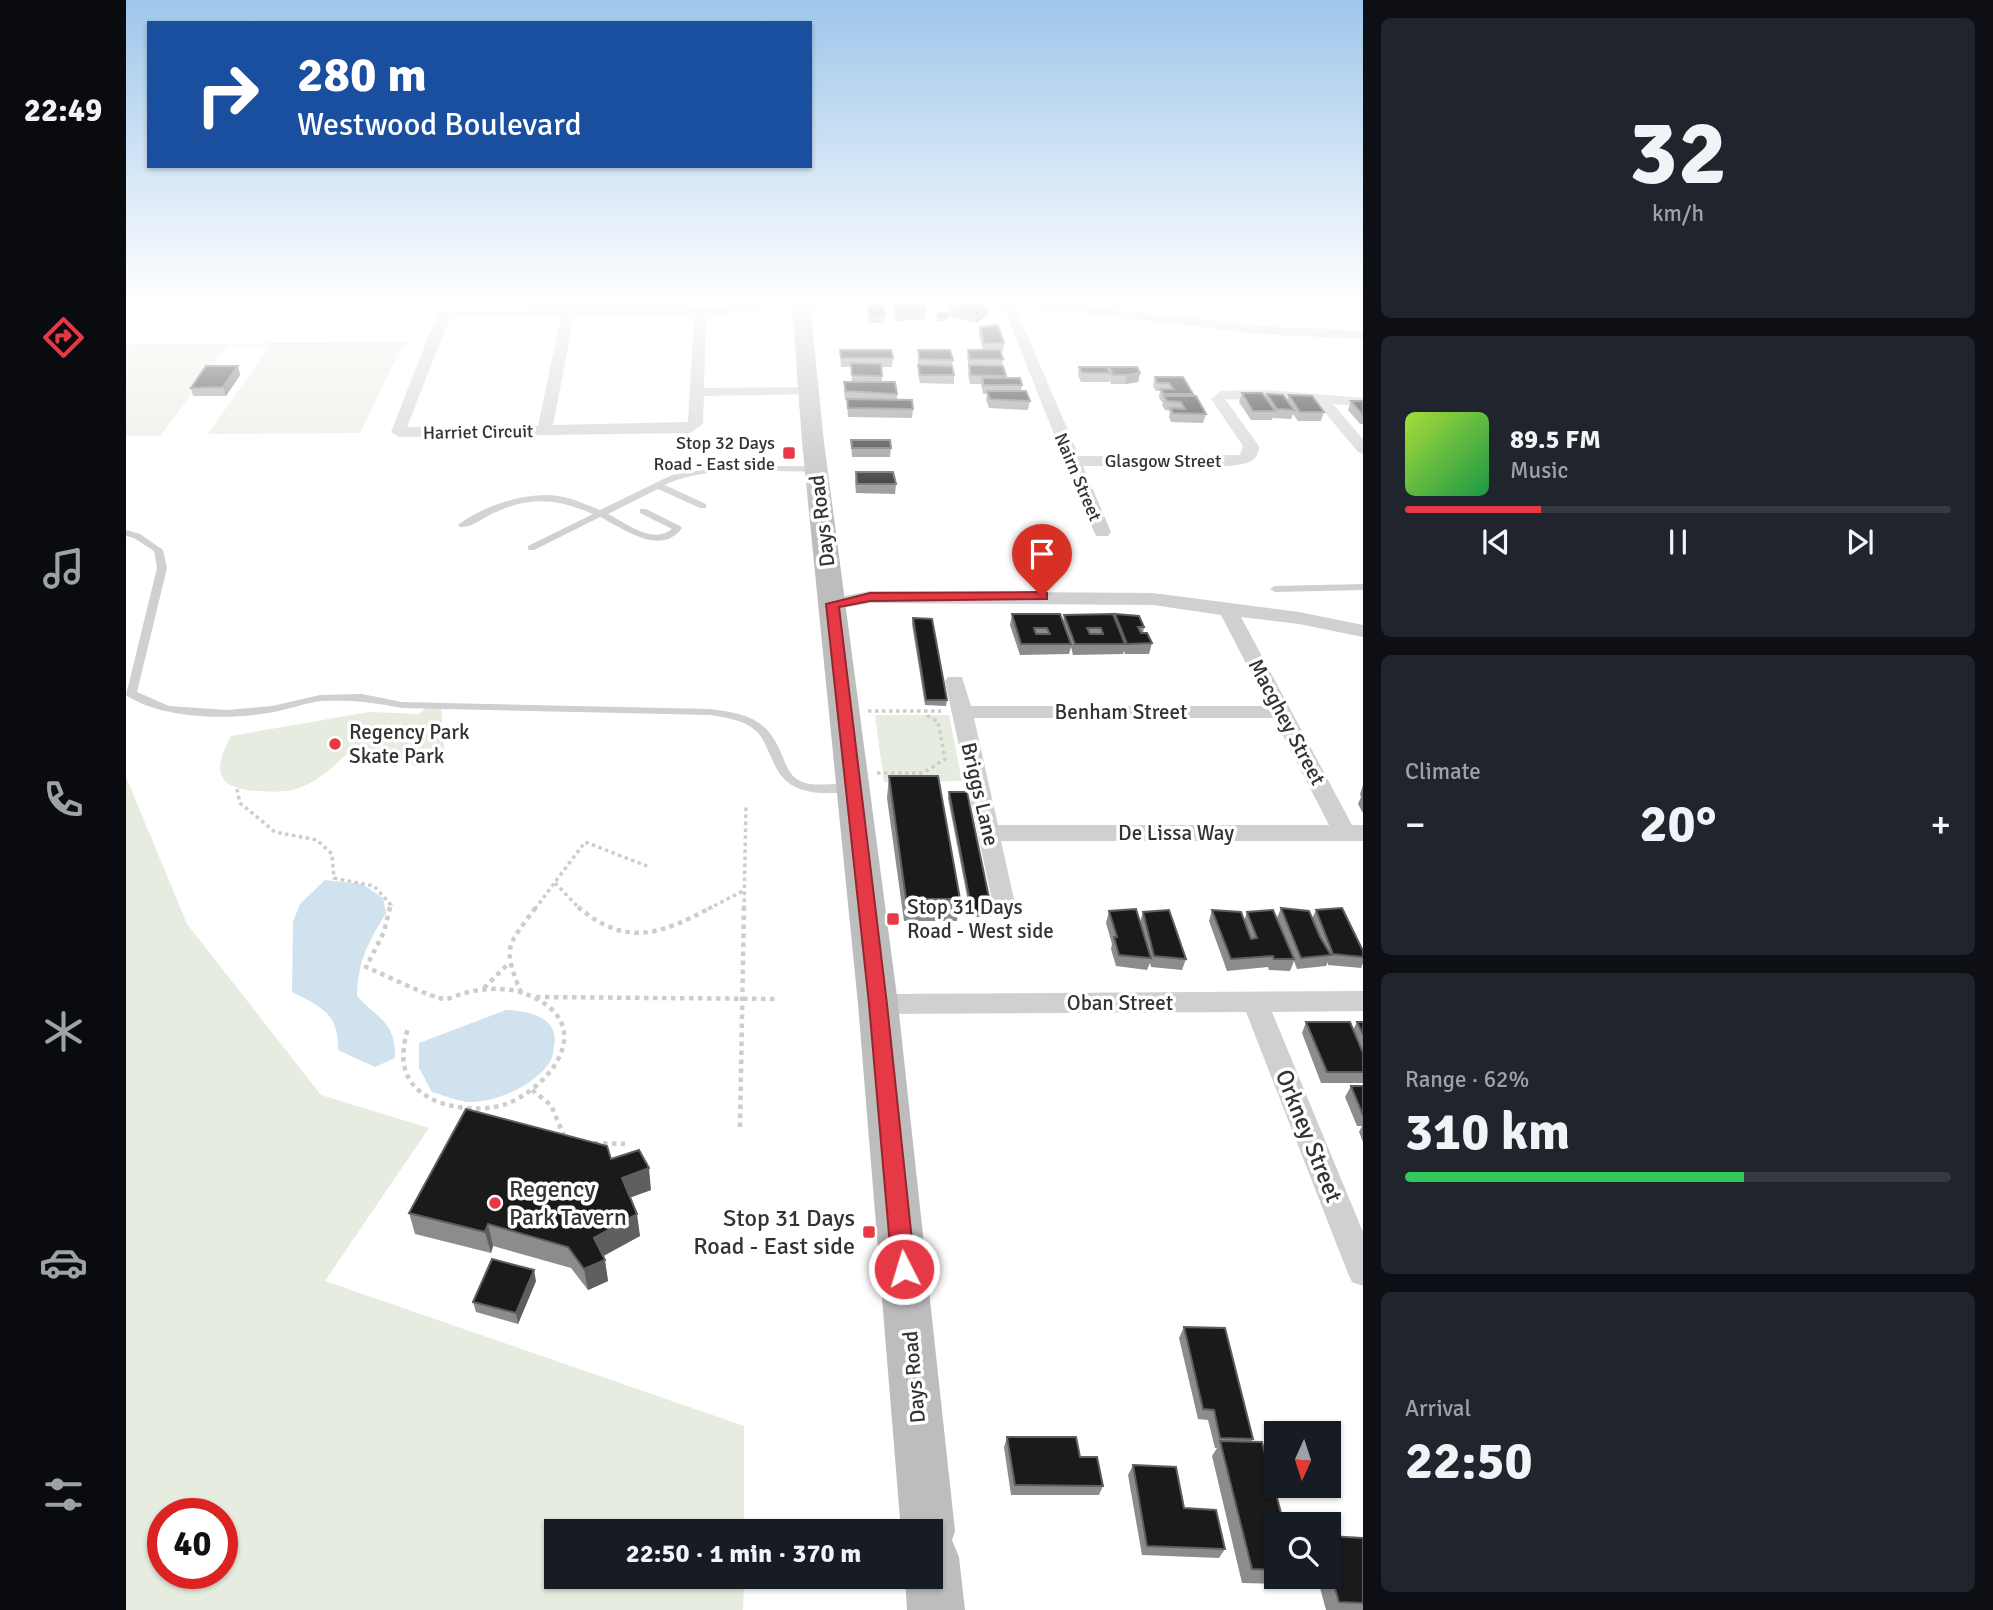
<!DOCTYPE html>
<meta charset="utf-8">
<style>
body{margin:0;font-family:Signika,sans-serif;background:#20242c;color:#f1f3f6;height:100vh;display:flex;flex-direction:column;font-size:26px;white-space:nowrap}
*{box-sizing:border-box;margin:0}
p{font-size:23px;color:#9ea1a6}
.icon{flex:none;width:38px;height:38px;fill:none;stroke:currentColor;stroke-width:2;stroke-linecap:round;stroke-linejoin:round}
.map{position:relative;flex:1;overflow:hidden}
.side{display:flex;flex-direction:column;gap:18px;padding:18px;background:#0d0f14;width:630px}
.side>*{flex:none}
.top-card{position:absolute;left:21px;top:21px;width:665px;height:147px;border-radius:0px;box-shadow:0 2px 5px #0004;background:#1a4fa0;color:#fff;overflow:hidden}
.needle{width:46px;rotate:183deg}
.buttons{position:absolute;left:1138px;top:1421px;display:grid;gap:14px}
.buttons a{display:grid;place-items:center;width:77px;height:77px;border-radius:0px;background:#171b24;box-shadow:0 2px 5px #0004;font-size:35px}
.speed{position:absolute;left:21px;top:1498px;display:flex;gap:14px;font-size:35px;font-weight:700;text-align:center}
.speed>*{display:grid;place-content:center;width:91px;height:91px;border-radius:50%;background:#171b24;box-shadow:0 2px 5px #0004;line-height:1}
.speed .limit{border:10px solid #d22;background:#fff;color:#111}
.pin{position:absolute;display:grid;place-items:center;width:60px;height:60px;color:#fff;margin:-72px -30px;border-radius:50% 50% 50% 0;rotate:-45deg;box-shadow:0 0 7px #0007}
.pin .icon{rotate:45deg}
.me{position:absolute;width:77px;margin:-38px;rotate:355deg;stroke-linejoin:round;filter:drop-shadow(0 0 5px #0008)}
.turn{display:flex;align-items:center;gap:24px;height:147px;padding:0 35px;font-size:32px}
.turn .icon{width:91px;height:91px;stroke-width:2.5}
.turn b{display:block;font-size:49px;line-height:60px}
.big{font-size:52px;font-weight:700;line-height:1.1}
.side .widget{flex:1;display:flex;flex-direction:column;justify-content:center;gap:10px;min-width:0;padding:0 24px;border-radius:10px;background:#20242c}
.side .dial{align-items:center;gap:0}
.dial b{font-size:91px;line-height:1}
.song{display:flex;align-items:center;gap:21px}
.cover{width:84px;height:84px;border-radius:10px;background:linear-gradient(135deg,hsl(80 70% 55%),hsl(140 70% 35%))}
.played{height:7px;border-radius:4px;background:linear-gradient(90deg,#e63946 25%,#363941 25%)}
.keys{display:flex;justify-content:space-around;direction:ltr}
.heat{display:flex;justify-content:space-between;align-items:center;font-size:38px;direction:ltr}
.charge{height:10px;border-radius:5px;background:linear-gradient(90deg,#34c759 62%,#363941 0)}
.trip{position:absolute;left:418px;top:1519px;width:399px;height:70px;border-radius:0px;background:#171b24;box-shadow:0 2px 5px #0004;font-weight:700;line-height:70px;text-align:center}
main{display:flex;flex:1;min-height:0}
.tabs{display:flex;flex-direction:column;width:126px;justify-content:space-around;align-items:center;background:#090b0e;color:#9ea1a6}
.tabs .icon{width:49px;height:49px}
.tabs .active{color:#e63946}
.tabs b{font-size:32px;color:#f1f3f6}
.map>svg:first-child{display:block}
.green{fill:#e6ecdf;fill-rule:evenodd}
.water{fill:#cfe2ee}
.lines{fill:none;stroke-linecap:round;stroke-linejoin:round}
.path-far2{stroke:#cdcdcd;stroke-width:2;stroke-dasharray:2 2;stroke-linecap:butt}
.path-far1{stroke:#cdcdcd;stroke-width:3.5;stroke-dasharray:3.5 3.5;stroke-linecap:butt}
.path{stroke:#cdcdcd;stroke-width:4.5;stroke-dasharray:4.5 4.5;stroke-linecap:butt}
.lane{fill:#d0d0d0;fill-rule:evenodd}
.street{fill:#d0d0d0;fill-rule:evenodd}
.secondary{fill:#bdbdbd;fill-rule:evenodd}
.wall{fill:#8c8c8c}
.shaded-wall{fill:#5f5f5f}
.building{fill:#1a1a1a;stroke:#5f5f5f;stroke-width:2;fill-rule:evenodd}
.route{fill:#e63946;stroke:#96252e;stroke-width:2}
.poi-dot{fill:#e63946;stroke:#fff;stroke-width:2.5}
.labels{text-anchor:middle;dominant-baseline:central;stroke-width:7;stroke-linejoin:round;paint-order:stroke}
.far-street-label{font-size:18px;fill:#333;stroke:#fff}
.far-poi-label{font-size:18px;fill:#333;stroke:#fff;text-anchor:end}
.street-label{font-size:21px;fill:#333;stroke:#fff}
.poi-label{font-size:21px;fill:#333;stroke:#fff;text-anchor:start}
.near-street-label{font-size:24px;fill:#333;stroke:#fff}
.near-poi-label{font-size:24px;fill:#333;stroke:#fff;text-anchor:start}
</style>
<main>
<nav class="tabs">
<b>22:49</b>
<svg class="icon active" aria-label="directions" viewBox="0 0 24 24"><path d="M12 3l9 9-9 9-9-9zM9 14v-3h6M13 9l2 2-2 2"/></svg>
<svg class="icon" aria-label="music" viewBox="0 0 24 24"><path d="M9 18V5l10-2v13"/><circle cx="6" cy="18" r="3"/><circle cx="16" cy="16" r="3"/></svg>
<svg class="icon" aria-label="phone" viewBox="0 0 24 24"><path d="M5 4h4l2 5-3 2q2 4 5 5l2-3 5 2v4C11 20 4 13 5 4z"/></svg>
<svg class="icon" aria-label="climate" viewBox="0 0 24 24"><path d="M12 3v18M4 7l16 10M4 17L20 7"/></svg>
<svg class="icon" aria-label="car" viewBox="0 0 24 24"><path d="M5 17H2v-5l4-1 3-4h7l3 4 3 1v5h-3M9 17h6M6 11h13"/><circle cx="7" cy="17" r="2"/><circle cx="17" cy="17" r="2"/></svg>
<svg class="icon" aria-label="filters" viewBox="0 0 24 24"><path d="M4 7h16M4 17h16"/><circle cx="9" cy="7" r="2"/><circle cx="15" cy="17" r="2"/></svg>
</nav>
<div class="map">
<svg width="1237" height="1610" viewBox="0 0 1237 1610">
<rect width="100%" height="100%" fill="#fff"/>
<g class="green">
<path d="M278 342 234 433 82 434 145 343Z"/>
<path d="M0 345H102L34 436H0Z"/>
<path d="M302 706H315L319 759 289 766 275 760 241 764 223 752C210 764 196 778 180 785 164 793 150 792 133 791 90 789 86 771 105 736L243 712 293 714Z"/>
<path d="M749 715H823L836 781 758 782Z"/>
<path d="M0 777 61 924 195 1095 303 1128 199 1281 618 1426V1531H430V1577H618L617 1610H0ZM37 1514H96V1573H37Z"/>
</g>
<g class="water">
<path d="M199 880 236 884 257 898 260 913C242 943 232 960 231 996 252 1019 270 1022 269 1058L249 1067 212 1050C213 1014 196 1007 166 992L167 922 174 904Z"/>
<path d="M380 1010C402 1011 434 1017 428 1046 427 1051 427 1058 424 1062 409 1085 370 1103 343 1102 331 1101 317 1095 306 1092L293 1068V1043Z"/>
</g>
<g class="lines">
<g class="path-far2">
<path d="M641 310H658"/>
<path d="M7 344H288"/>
</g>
<g class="path-far1">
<path d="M742 711H815"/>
<path d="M751 773H797L819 759 812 722 802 716 801 711"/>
<path d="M111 789 114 803 149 832 191 840 206 854 208 878 248 886 265 905 264 909"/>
<path d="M429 883 454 909"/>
<path d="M409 909 459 842 521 866"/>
<path d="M582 909 619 890"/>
<path d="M618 909 620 806"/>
</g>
<g class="path">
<path d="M264 907 258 932 240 967C255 973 307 999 319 999 325 999 333 994 339 993 366 986 392 987 416 1002 467 1034 420 1089 380 1104 349 1115 289 1107 279 1069 275 1055 279 1040 282 1027"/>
<path d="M452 907C501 948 535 934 586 907"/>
<path d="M358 988 383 963"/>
<path d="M395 993C376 945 381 947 410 907"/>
<path d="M410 997 653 999"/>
<path d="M406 1090 425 1105 439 1138"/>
<path d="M614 1127 618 907"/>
<path d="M468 1143 499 1144"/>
</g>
<g class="lane">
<path d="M602 466H690L694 469 690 472C646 472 579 465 539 485L580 504V508H574L532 489 482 514C500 523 527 545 546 529L514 513V509H520L554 526 556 528C535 557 498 529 474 517L408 550H402V546L467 514C431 499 406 496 370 512 358 517 346 528 334 527L332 525C356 506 402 491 432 496 447 498 461 505 474 510L546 475Z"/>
<path d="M0 530 14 534 37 550 41 568 11 692 43 706 101 710 146 706 194 695 236 694 276 702 584 709C621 714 641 718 656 755 660 766 664 776 674 781 691 790 720 778 732 788 725 794 711 793 701 793 674 793 656 785 646 759 641 749 638 738 630 731 617 719 600 718 584 715L276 708C249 703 223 699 195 701 179 703 164 709 148 712 104 720 37 720 0 695L31 568 28 551 8 538 0 536Z"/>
<path d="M1237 584V590L1149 592 1144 589 1149 586Z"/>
</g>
<g class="street">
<path d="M876 304H888L953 456 1114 455 1117 446 1085 399 1095 391 1141 390 1237 398V406L1207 404 1237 439V454L1232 452 1190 402 1099 399 1133 446C1133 464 1117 464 1103 466H957L985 532 982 536H970L936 461 938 459Z"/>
<path d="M902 304H944L1136 326 1237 331V339L1136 334 908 308Z"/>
<path d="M628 305 632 306V312L580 316 578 388 682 387 687 388V394L578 396 577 424 564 433 273 437 265 432 310 317 316 310 572 309ZM556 315 568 317 562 422 427 425 448 316ZM435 316 412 426 281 427 324 317Z"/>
<path d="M744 591 1027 593 1173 612 1237 625V637L1173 624 1115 617 1226 825H1237V841H875L890 908 887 914 878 917 869 914 819 681 822 677H836L845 706H1142L1095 615 1027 605 744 603 706 610 697 604 699 600ZM848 718H1148L1203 825H872Z"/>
<path d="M1237 991V1011L1146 1012 1237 1232V1286L1226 1282 1221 1271 1120 1012 752 1014 743 1011 739 1004 743 997 752 994Z"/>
</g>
<path class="secondary" d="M666 304H684L698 442 772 1004 829 1531 826 1540 833 1557 839 1610H781L779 1577H805V1531H775L732 1004 676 442Z"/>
</g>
<g class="wall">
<path d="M741 304H757L759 315 758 323H742Z"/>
<path d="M769 304 800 311 799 319 770 321 768 312Z"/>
<path d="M823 308 862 315 850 323 822 316Z"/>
<path d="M811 313 822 317 821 321H811Z"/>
<path d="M854 327 878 343 877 351H875L877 359 876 366 880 378 896 385 895 391 904 401 902 410 863 408 860 400 861 394H857L855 384H844L842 374 843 367 841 358 842 350H857L853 335Z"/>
<path d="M714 350 767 358 766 367H755L756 382 771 394V400L787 409 786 418 722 417 721 400H719L718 391V382H726L725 367H715Z"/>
<path d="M792 350 827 360 826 366 828 375V384L794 383 792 374Z"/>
<path d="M112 366 114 375 100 396H67L65 388Z"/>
<path d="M953 367 982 370 983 367 1014 373 1012 382 999 384H985L983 379V382H955L952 375Z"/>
<path d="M1029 377H1057L1067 394V396L1080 414 1077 423 1045 422 1043 417 1044 411 1039 410 1036 405 1037 403 1033 398 1034 391H1030L1027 386Z"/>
<path d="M1116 393 1140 398 1141 394 1161 400 1163 395 1198 412 1195 421H1172L1167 414 1165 419 1148 418 1147 417 1146 420H1125L1113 402Z"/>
<path d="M1225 401H1237V424H1234L1222 410Z"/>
<path d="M725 440 765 448 764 457H726Z"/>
<path d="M730 472 770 484 769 494 730 493 729 482Z"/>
<path d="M886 614 937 622 938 615 988 617 989 614 1018 627 1017 633 1026 643 1023 654H999L998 651 997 654 947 655 945 647 943 654 894 655 884 625Z"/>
<path d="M787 618 821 700 820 706 799 705 786 624Z"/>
<path d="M763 776 834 899 831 921H778L761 798Z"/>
<path d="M1237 785V813L1232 804 1235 797 1234 794Z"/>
<path d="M823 792 866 912 865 917H845L822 798Z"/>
<path d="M1155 908 1186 919 1190 910 1237 951V963L1235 968 1202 965V962L1200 966 1171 969 1168 961 1164 971 1143 970 1142 967 1101 971 1083 921 1086 910 1118 921 1121 912 1151 918Z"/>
<path d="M983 911 1014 922 1017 912 1060 959 1056 970 1025 967 1024 963 1021 970 990 966 985 949 986 944 980 923Z"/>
<path d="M1180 1022 1227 1030 1231 1022H1237V1083H1195L1176 1033Z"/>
<path d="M1225 1086H1237V1142L1233 1132 1236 1126H1231L1219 1097Z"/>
<path d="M485 1159 525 1190 504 1197 514 1236 478 1256 482 1281 462 1290 445 1268 367 1246 365 1253 289 1234 283 1213Z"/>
<path d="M410 1281 392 1324 350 1312 347 1302Z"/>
<path d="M1058 1327 1127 1439 1125 1442 1150 1524V1577H1166L1161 1584 1116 1583 1086 1456 1091 1448H1089L1082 1420 1072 1419 1053 1338Z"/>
<path d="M881 1437 977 1486 973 1495H885L878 1447Z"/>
<path d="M1007 1465 1058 1508 1099 1549 1093 1558 1016 1555 1002 1475Z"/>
<path d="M1202 1536 1237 1538V1610H1200L1191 1577H1202Z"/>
</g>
<g class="shaded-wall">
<path d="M863 307 862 315 850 323 851 315Z"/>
<path d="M112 366 114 375 100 396 97 387Z"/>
<path d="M1014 373 1012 382 999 384 1001 375Z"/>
<path d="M523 1168 525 1190 498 1200 496 1178Z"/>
<path d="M511 1214 514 1236 471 1259 468 1238Z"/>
<path d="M362 1224 367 1246 365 1253 359 1232Z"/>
<path d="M479 1260 482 1281 462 1290 458 1269Z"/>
<path d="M408 1270 410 1281 392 1324 390 1313Z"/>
</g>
<g class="building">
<path d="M741 304H757L759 315H743Z"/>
<path d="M769 304H798L800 311 771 313Z"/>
<path d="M830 304H852L863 307 851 315 823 308Z"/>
<path d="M811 313H821L822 317H812Z"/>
<path d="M872 325 878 343H858L854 327Z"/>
<path d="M714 350H765L767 358H715Z"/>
<path d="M792 350H824L827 360 794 359Z"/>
<path d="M842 350H874L877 359H844Z"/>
<path d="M725 363 755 364 756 376 726 375Z"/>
<path d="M792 365 826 366 828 375H794Z"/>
<path d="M843 365 877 366 880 376 845 375Z"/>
<path d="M80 366H112L97 387 65 388Z"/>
<path d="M953 367H981L984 373H956Z"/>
<path d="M983 367H1011L1014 373 1001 375H987Z"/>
<path d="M1029 377H1057L1067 394H1038L1035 389H1047L1043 383H1031Z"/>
<path d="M856 378H894L896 385H858Z"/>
<path d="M718 382H769L771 394 720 391Z"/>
<path d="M861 391H900L904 401 864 399Z"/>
<path d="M1116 393H1136L1149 411H1127Z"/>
<path d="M1141 394 1157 395 1168 410 1151 409Z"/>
<path d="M1163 395 1186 396 1198 412H1174Z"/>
<path d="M1038 396H1070L1080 414 1047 413 1045 408 1059 409 1055 402 1041 401Z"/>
<path d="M721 399 786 400 787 409 722 408Z"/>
<path d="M1225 401H1237V415Z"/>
<path d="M725 440H764L765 448H726Z"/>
<path d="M730 472H767L770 484H731Z"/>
<path d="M886 614H934L945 644H895ZM908 628H921L924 634H910Z"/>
<path d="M987 614 999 644H949L938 615ZM961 628H975L977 634H964Z"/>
<path d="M989 614 1013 616 1018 627H1012L1015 633H1021L1026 643 1001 644Z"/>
<path d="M787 618 806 619 821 700H800Z"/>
<path d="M763 776H812L834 899H780Z"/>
<path d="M823 792H841L866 912H846Z"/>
<path d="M1155 908 1183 911 1194 937 1205 955 1175 958Z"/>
<path d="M1216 908 1237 951V957L1207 954 1190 910Z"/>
<path d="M1010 909 1025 958 993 955 988 937H991L983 911Z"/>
<path d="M1043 910 1060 959 1028 956 1017 912Z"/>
<path d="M1086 910 1115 912 1125 939 1131 938 1121 912 1147 910 1168 959H1148L1147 956 1105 959Z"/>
<path d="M1180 1022H1224L1237 1053V1072H1201Z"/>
<path d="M1231 1022H1237V1034Z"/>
<path d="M1225 1086H1237V1115Z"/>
<path d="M340 1109 481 1146 485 1159 513 1150 523 1168 496 1178 511 1214 468 1238 479 1260 458 1269 442 1247 362 1224 359 1232 283 1213Z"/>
<path d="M366 1259 408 1270 390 1313 347 1302Z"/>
<path d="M1058 1327 1099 1328 1127 1439 1094 1438 1088 1410 1077 1409Z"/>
<path d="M881 1437H950L954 1457H971L977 1486 889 1485Z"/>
<path d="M1094 1441 1136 1442 1158 1524H1150V1570L1126 1569Z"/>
<path d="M1007 1465 1050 1467 1058 1508 1090 1510 1099 1549 1021 1546Z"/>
<path d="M1202 1536 1237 1538V1603L1213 1602 1202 1565Z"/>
</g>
<linearGradient id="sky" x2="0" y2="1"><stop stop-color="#9ec6ea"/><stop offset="0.57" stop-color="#fff"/><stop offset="1" stop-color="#fff" stop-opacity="0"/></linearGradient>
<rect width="1237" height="530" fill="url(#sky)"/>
<path class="route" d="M916 592 921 593V599L744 601 713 607 761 1004 789 1269 785 1277 778 1280 770 1277 766 1269 743 1004 700 604 744 593Z"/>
<g class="poi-dot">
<rect x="656" y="446" width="14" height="14" rx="3.5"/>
<circle cx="209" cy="744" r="7"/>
<rect x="760" y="912" width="14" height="14" rx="3.5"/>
<circle cx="369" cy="1203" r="7"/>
<rect x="736" y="1225" width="14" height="14" rx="3.5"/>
</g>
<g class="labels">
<g class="far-street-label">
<text transform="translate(352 432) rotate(-1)">Harriet Circuit</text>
<text x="1037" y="461">Glasgow Street</text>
<text transform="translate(952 477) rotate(67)">Nairn Street</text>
</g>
<g class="far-poi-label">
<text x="649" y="443">Stop 32 Days<tspan x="649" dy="21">Road - East side</tspan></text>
</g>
<g class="street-label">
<text transform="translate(696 521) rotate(-97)">Days Road</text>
<text x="995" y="712">Benham Street</text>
<text transform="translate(1161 722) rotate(62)">Macghey Street</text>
<text transform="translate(854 794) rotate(77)">Briggs Lane</text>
<text x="1050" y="833">De Lissa Way</text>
<text x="994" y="1003">Oban Street</text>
<text transform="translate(788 1377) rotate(-95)">Days Road</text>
</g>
<g class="poi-label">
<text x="223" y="732">Regency Park<tspan x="223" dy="24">Skate Park</tspan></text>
<text x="781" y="907">Stop 31 Days<tspan x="781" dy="24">Road - West side</tspan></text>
</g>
<g class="near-street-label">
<text transform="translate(1183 1136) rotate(68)">Orkney Street</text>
</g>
<g class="near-poi-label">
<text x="383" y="1189">Regency<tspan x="383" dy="28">Park Tavern</tspan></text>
<text x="729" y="1218" text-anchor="end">Stop 31 Days<tspan x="729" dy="28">Road - East side</tspan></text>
</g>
</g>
</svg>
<div class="buttons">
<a><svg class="needle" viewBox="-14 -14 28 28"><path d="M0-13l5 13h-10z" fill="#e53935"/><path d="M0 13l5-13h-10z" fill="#9ea1a6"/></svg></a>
<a><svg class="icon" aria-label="search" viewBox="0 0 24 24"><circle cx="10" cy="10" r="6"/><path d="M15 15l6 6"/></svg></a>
</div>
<div class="speed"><div class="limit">40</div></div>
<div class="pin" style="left:916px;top:596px;background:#d93025"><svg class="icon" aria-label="arrive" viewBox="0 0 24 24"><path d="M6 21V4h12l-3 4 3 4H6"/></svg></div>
<svg class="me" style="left:778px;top:1269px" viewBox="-20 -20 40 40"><circle r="17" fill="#e63946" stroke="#fff" stroke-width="3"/><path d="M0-11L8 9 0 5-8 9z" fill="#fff"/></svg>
<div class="trip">22:50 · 1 min · 370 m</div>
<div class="top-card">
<div class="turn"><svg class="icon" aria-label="right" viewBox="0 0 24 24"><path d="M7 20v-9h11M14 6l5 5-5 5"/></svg><div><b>280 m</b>Westwood Boulevard</div></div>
</div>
</div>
<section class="side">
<div class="widget dial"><b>32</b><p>km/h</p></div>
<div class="widget">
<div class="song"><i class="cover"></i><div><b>89.5 FM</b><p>Music</p></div></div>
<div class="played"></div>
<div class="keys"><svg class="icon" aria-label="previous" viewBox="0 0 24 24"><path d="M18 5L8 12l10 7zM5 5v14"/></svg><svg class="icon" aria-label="pause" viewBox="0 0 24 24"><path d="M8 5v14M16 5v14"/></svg><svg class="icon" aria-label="next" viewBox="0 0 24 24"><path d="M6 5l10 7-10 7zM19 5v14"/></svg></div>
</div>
<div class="widget"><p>Climate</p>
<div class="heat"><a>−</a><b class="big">20°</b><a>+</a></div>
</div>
<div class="widget"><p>Range · 62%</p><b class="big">310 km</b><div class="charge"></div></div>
<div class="widget"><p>Arrival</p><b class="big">22:50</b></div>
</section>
</main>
